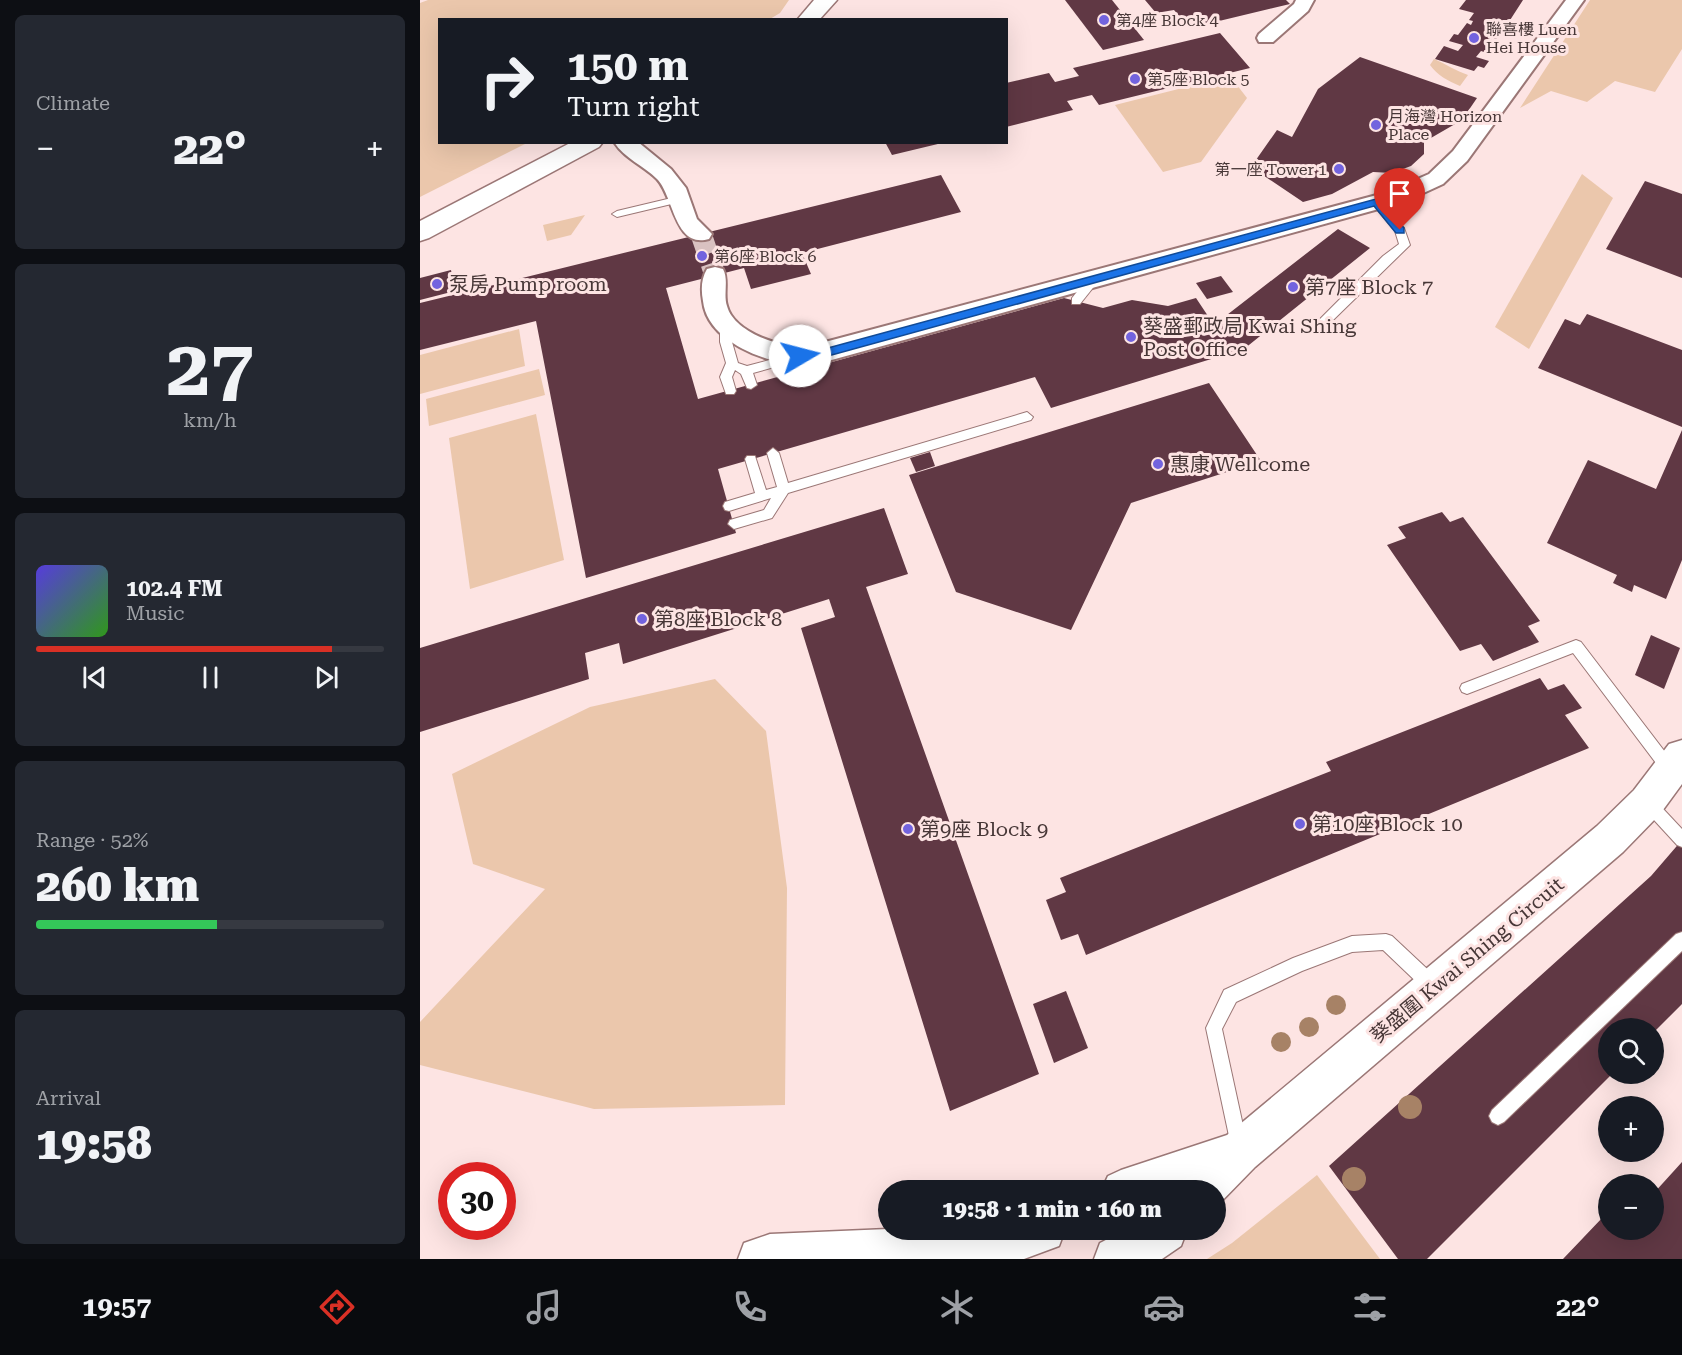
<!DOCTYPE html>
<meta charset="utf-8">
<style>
body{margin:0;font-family:"Roboto Serif","Noto Sans TC",serif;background:#242831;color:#f1f3f6;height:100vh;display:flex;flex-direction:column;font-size:22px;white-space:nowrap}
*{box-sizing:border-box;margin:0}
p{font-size:20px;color:#9ea1a6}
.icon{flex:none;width:33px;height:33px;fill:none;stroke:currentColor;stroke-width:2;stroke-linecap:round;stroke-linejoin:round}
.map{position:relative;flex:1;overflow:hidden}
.drawer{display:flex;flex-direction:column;gap:15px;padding:15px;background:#0d0f14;width:420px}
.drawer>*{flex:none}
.top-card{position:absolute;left:18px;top:18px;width:570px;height:126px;border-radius:0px;box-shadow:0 6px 24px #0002;background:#171b24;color:#f1f3f6;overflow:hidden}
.buttons{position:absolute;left:1178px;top:1018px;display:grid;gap:12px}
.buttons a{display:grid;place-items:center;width:66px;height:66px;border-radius:50%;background:#171b24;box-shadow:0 6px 24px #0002;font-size:30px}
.speed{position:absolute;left:18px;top:1162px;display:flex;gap:12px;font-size:30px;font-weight:700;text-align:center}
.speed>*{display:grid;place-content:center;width:78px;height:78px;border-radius:50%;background:#171b24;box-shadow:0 6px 24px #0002;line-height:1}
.speed .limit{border:9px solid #d22;background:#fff;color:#111}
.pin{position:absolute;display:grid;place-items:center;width:51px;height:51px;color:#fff;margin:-62px -26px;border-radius:50% 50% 50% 0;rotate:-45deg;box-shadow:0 0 6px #0007}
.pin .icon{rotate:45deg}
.me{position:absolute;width:66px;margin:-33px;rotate:82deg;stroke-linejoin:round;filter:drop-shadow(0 0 4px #0008)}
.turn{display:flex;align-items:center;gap:21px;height:126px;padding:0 30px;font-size:27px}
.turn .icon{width:78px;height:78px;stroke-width:2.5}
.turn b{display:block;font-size:42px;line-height:51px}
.big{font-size:45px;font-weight:800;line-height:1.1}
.drawer .card{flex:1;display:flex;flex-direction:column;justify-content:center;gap:9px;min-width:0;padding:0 21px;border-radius:9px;background:#242831}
.drawer .dial{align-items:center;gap:0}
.dial b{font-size:78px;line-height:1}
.song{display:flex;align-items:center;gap:18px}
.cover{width:72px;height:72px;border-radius:9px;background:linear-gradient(135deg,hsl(250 70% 55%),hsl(110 70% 35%))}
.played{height:6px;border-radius:3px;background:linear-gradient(90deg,#d93025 85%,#363941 85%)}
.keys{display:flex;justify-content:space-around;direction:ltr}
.heat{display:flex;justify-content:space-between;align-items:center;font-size:33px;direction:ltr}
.charge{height:9px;border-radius:4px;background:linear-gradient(90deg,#34c759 52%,#363941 0)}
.trip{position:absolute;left:458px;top:1180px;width:348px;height:60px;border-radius:30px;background:#171b24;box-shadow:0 6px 24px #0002;font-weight:800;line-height:60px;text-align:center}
.tab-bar{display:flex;height:96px;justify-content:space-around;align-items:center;background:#090b0e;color:#9ea1a6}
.tab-bar .icon{width:42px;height:42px}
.tab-bar .selected{color:#d93025}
.tab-bar b{font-size:27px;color:#f1f3f6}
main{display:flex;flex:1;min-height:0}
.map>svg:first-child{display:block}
.green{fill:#ebc7ac}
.building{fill:#603844}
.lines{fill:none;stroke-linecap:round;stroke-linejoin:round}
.street-tunnel{stroke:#d9c1c1;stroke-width:21;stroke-dasharray:21 10;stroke-linecap:butt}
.lane-casing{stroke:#9b7776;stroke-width:2}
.street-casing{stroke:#9b7776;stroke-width:4}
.secondary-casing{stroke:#9b7776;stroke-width:3}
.lane{fill:#fff;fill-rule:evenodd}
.street{fill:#fff;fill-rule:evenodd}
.secondary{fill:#fff;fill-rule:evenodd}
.tree{fill:#a78266}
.route{fill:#1a73e8;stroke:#114b97;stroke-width:1.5}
.poi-dot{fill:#7263de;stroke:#fde4e3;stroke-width:2}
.labels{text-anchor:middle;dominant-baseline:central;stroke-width:6;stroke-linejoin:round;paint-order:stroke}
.far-poi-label{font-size:16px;fill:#473737;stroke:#fde4e3;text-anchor:start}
.poi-label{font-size:20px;fill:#473737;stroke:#fde4e3;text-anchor:start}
.street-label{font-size:20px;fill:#473737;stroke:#fde4e3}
</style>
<main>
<section class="drawer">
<div class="card"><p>Climate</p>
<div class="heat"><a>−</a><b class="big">22°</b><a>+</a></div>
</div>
<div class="card dial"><b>27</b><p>km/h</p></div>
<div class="card">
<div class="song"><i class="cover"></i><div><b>102.4 FM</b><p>Music</p></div></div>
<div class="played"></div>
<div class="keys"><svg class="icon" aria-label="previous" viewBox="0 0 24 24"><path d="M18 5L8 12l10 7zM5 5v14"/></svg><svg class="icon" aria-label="pause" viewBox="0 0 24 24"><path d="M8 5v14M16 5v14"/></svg><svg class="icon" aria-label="next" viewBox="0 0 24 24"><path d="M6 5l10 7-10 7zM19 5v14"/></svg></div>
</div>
<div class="card"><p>Range · 52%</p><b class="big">260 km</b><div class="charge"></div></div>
<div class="card"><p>Arrival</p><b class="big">19:58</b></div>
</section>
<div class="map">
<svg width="1262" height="1259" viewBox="0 0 1262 1259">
<rect width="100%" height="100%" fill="#fde4e3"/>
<g class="green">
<path d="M8 0H369L360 13 350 19 20 20V142L107 143 0 197V3Z"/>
<path d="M1170 0H1262V49L1235 92 1195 81 1167 102 1131 91 1100 108Z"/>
<path d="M1014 59C1026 64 1036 71 1048 75L1040 86C1028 81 1017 75 1010 65Z"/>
<path d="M810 76 827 98 781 162 743 172 695 105Z"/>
<path d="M1162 174 1193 198 1109 349 1075 327Z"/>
<path d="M165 215 151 235 127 241 123 225Z"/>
<path d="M99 329 105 366 0 394V355Z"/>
<path d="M119 369 125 395 9 426 6 399Z"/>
<path d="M116 414 144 560 50 589 29 438Z"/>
<path d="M295 679 346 731 367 888 365 1105 174 1109 0 1065V1022L125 889 53 864 32 774 170 707Z"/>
<path d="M897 1175 960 1259H787L812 1243Z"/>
</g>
<g class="building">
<path d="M645 0H692L724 40 683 50Z"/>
<path d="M725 0H866L870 4 770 28 754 10 736 13Z"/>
<path d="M1046 0H1103L1083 31 1070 27 1068 30 1081 34 1072 46 1078 48 1073 55 1061 51 1056 57 1069 61 1064 68 1058 66 1054 71 1015 59 1024 46 1038 51 1043 45 1029 41 1034 34 1038 35 1047 23 1051 25 1053 21 1049 20 1054 13 1039 9Z"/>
<path d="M800 33 830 68 679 105 672 95 647 101 653 110 586 127V83L629 73 635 82 659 76 653 68Z"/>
<path d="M940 57 1057 98 1042 120 1004 142V154L991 166 972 173 953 172 912 194 883 202 831 167 857 130 872 137 898 89Z"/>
<path d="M465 142H522V143L472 155Z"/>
<path d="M521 175 541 212 382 253 391 274 331 289 324 268 246 288 278 399 644 298 683 308 712 300 748 306 776 298 794 325 918 229 950 248 824 349 631 408 615 377 298 469 316 533 166 578 116 321 0 350V303Z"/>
<path d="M1225 181 1262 194V278L1186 249Z"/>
<path d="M31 270 35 291 0 300V278Z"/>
<path d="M801 276 813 292 787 299 776 283Z"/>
<path d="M1167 314 1262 350V427L1118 368 1145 319 1160 325Z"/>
<path d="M789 383 841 461 711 503 651 630 536 592 489 475Z"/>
<path d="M1262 430V560L1246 599 1214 585 1212 592 1193 583 1197 575 1127 543 1168 460 1236 489Z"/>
<path d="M510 452 515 466 496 472 490 458Z"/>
<path d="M464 508 488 574 446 587 619 1074 530 1111 381 628 415 617 409 599 203 664 199 643 165 653 169 679 0 732V648Z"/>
<path d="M1022 512 1030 522 1043 517 1120 621 1108 626 1119 642 1073 661 1061 644 1040 651 967 545 986 538 978 527Z"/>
<path d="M1231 635 1260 648 1244 689 1215 675Z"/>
<path d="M1120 678 1128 690 1144 684 1162 708 1145 715 1169 748 666 955 658 934 641 940 626 900 646 892 640 878 911 771 906 762Z"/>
<path d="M1262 840V1004L1233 1033V1029H1188V1074H1192L1007 1259H978L909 1166 1231 876Z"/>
<path d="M646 991 668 1048 634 1063 613 1004Z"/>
<path d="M1262 1162V1259H1143L1183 1217 1188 1221V1230L1199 1232 1201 1230H1233V1194Z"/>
</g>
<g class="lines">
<path class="street-tunnel" d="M281 234 295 275"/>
<g class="lane-casing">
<g id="lane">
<path d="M260 196 264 197V201L197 217 192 214 197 211Z"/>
<path d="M956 199 960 200 984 228 990 245 907 326H899V320L963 256 979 244 975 231 951 202Z"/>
<path d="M672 277 677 281 676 284 660 304H652V298L668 278Z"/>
<path d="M306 323 312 327V342L318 363 327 366 380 352 404 363 406 366 400 370 379 360 333 373 337 385 331 389 327 388 321 374 315 370 312 377 316 391 314 394H306L300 377 306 363 300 342V327Z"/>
<path d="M607 412 613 417 611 420 368 493 352 518 314 529 308 524 310 520 344 510 351 498 309 511 305 510 303 506 305 502 335 493 325 459 327 456H335L346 490 357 487 347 453 353 448 359 453 368 483Z"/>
<path d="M1156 640 1161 642 1255 765 1257 770 1255 775 1250 777 1245 775 1153 653 1047 694 1042 692 1040 688 1042 684Z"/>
<path d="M1227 795 1232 797 1262 829V847L1257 845 1222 807 1220 802 1222 797Z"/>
<path d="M1262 932V951L1084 1122 1078 1125 1072 1122 1069 1116 1072 1110 1256 934Z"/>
<path d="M966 934 972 936 1019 980 1021 986 1019 992 1013 994 1007 992 963 950 932 952 882 971 816 1002 802 1029 827 1144 824 1150 818 1153 812 1150 786 1028 804 990 873 958 932 936Z"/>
</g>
</g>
<g class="street-casing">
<g id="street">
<path d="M876 0H894L888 11 853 42H839L837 38 839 34 874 4Z"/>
<path d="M1146 0H1164L1047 161 1023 184 984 202 408 361C399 362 390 365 380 365 345 363 287 341 283 301 281 290 281 279 287 269L295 267 303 269C309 280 303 294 307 306 314 333 365 350 390 346L968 192 1009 174 1033 151Z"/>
<path d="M194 142H218L251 169 266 188 277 219 292 234 289 239C254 249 254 196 237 179 224 166 204 158 194 142Z"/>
</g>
</g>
<g class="secondary-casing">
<g id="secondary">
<path d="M394 0H417L399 20H377Z"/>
<path d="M152 142H183L179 147 9 238 0 241V221Z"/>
<path d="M1262 740V784L1240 814 1203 852 835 1167 797 1206 795 1207V1191H681L688 1176 701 1170 807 1135 1177 826 1214 790 1249 744Z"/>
<path d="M468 1229V1230H645L639 1246 604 1259H318L324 1243 350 1234Z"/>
<path d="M705 1230H767L761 1246 742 1259H674L680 1243Z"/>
</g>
</g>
<use href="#lane" class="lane"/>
<use href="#street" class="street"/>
<use href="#secondary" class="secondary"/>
</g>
<g class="tree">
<circle cx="916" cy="1005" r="10"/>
<circle cx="889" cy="1027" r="10"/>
<circle cx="861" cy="1042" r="10"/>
<circle cx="990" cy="1107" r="12"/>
<circle cx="934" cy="1179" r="12"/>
</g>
<path class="route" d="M956 199 959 200 984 228V233H976L954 206 408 356 380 360 374 356 380 352 408 348Z"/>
<g class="poi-dot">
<circle cx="684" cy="20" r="6"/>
<circle cx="1054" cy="38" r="6"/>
<circle cx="715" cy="79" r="6"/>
<circle cx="956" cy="125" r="6"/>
<circle cx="919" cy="169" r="6"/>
<circle cx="282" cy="256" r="6"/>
<circle cx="17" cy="284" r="6"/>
<circle cx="873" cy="287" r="6"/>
<circle cx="711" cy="337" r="6"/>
<circle cx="738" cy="464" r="6"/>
<circle cx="222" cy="619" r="6"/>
<circle cx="880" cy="824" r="6"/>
<circle cx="488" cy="829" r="6"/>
</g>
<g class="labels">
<g class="far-poi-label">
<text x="696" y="20">第4座 Block 4</text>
<text x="1066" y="29">聯喜樓 Luen<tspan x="1066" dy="18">Hei House</tspan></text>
<text x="727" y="79">第5座 Block 5</text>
<text x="968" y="116">月海灣 Horizon<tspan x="968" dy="18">Place</tspan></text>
<text x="907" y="169" text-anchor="end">第一座 Tower 1</text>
<text x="294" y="256">第6座 Block 6</text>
</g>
<g class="poi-label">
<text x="29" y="284">泵房 Pump room</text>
<text x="885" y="287">第7座 Block 7</text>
<text x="723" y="326">葵盛郵政局 Kwai Shing<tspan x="723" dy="23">Post Office</tspan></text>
<text x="750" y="464">惠康 Wellcome</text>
<text x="234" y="619">第8座 Block 8</text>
<text x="892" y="824">第10座 Block 10</text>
<text x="500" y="829">第9座 Block 9</text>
</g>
<g class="street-label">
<text transform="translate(1047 960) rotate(-40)">葵盛圍 Kwai Shing Circuit</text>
</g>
</g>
</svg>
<div class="buttons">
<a><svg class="icon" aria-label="search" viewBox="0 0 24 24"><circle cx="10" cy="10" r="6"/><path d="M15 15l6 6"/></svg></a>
<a>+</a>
<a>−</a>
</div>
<div class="speed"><div class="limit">30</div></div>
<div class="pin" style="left:980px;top:230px;background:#d93025"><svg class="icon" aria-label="arrive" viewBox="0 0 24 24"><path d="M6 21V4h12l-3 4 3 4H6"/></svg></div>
<svg class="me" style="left:380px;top:356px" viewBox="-20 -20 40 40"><circle r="19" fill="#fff"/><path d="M0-13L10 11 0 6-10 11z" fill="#1a73e8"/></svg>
<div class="trip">19:58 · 1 min · 160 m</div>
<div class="top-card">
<div class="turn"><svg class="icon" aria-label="right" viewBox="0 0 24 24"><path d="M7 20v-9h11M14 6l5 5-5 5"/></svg><div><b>150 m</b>Turn right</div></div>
</div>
</div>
</main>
<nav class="tab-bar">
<b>19:57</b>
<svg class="icon selected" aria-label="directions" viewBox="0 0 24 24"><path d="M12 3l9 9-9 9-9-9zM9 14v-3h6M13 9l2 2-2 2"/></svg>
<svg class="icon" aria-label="music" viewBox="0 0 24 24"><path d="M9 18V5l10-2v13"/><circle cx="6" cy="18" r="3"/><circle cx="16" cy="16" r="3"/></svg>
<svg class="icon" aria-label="phone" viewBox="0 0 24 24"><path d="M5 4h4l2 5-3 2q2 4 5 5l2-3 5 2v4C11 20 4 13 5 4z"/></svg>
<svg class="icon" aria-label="climate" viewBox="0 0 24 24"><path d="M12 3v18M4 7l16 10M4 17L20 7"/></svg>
<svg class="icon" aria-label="car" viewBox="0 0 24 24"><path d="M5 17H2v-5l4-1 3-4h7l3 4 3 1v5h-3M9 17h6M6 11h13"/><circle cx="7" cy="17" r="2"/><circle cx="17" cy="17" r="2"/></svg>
<svg class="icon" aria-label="filters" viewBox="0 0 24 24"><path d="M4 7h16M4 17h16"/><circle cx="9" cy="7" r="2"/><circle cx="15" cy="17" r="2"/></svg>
<b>22°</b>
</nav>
